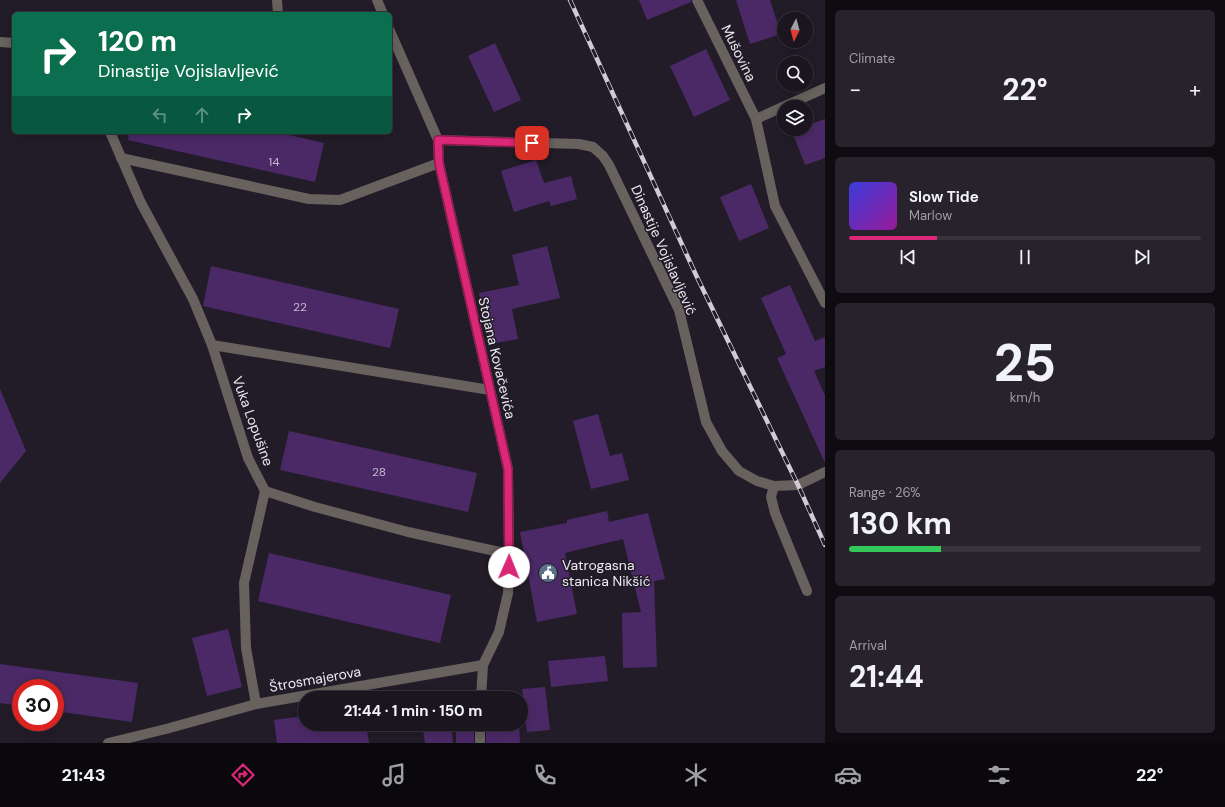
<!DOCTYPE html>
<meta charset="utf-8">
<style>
body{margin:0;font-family:"DM Sans",sans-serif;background:#27222b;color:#f1f3f6;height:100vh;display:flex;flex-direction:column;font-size:15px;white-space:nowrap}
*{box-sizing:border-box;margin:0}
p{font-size:13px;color:#9f9fa4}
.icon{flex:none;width:22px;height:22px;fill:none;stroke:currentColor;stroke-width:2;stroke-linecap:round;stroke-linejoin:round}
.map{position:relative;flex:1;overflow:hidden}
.details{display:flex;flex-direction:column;gap:10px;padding:10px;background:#0e0c10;width:400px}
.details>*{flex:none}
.banner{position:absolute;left:12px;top:12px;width:380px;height:122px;border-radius:6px;box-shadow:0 2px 10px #0003,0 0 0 1px #38343c;background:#0b6e4f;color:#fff;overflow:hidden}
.needle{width:26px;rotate:186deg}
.fabs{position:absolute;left:777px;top:12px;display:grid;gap:8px}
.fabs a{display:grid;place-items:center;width:36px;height:36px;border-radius:50%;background:#1a151e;box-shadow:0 2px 10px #0003,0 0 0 1px #38343c;font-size:20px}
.speed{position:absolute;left:12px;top:679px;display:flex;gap:8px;font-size:20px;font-weight:700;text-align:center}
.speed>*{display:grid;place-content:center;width:52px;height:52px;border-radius:50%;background:#1a151e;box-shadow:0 2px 10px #0003,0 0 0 1px #38343c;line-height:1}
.speed .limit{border:6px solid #d22;background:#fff;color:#111}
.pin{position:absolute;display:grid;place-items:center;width:34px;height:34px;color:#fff;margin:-17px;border-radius:8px;box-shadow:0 2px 6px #0006}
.me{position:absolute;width:44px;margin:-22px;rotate:1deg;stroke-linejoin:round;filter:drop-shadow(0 0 3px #0008)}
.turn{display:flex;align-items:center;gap:14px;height:84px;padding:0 20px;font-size:18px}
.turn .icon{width:52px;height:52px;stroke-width:2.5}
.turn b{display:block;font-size:28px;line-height:34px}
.lanes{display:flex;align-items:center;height:38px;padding:0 20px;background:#0003;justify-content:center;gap:20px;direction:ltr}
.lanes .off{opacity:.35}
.big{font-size:30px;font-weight:700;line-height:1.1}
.details .card{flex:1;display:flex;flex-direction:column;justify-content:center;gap:6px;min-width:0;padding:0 14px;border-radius:6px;background:#27222b}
.details .dial{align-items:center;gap:0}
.dial b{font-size:52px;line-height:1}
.song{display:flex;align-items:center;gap:12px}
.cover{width:48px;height:48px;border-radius:6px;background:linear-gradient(135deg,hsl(240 70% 55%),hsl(300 70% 35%))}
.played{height:4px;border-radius:2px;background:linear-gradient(90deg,#db2777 25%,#38343c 25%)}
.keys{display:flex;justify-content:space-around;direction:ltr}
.heat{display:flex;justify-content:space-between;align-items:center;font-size:22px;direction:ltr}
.charge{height:6px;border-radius:3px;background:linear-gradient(90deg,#34c759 26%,#38343c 0)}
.trip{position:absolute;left:298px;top:691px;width:230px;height:40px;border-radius:20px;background:#1a151e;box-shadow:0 2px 10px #0003,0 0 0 1px #38343c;font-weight:700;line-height:40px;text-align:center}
.menu{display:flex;height:64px;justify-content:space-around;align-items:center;background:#0a080c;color:#9f9fa4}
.menu .icon{width:28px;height:28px}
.menu .selected{color:#db2777}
.menu b{font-size:18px;color:#f1f3f6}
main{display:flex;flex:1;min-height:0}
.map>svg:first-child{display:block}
.building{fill:#4b2967}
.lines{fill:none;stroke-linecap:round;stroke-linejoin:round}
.minor{stroke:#67625d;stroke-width:10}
.rail-casing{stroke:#d0cbd4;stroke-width:4.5}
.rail{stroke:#221c28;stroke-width:3;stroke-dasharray:9;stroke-linecap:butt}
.route-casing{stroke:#8e194d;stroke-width:10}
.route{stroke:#db2777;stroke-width:7}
.labels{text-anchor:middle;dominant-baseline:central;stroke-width:3;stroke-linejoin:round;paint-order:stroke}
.number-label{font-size:12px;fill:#c4b8ce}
.street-label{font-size:14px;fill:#ece8f0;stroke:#221c28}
.poi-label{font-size:14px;fill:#ece8f0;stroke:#221c28;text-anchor:start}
</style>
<main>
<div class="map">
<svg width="825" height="743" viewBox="0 0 825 743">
<rect width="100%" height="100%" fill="#221c28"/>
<g class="building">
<path d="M639 0H691V2L647 20Z"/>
<path d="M736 0H770L781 34 750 44Z"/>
<path d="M495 43 521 100 494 112 468 56Z"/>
<path d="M706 49 730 100 694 117 670 66Z"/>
<path d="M825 119V158L805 165 792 131 797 129H806V126Z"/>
<path d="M129 132H276L324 143 315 182 128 140Z"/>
<path d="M536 160 544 183 571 176 577 199 551 206 549 201 514 212 501 171Z"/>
<path d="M751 184 769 228 739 241 720 197Z"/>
<path d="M547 246 560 298 512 309 518 339 490 344 479 293 519 285 512 255Z"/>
<path d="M211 266 399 309 390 348 203 306Z"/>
<path d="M790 285 815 341 825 337V367L814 371 825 395V463L777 358 786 354 761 298Z"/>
<path d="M0 389 26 451 0 483Z"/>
<path d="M598 414 610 456 622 453 629 480 591 489 573 421Z"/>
<path d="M289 431 477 473 468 512 280 470Z"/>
<path d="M607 511 609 522 648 513 665 579 654 581 657 667 623 668 622 613 641 612 623 539 565 553 577 614 537 622 520 532 567 523V520Z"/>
<path d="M269 553 451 595 440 643 258 601Z"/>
<path d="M228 629 242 687 207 696 192 638Z"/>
<path d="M605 656 608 681 551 687 548 661Z"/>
<path d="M0 664 138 683 132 722 55 711V688H21V706L0 703Z"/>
<path d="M545 687 550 730 527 732 522 689Z"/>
<path d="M305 716V724H366L369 743H277L274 720Z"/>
<path d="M422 724H451L453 743H425Z"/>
<path d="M519 725 520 743H486V726Z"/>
<path d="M474 727V743H456V728Z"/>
</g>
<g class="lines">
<g class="minor">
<path d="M277 0 278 14"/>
<path d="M377 0 383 14"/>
<path d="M697 0 756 119 775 206 825 303"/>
<path d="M390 31 438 140 439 163 508 469 509 554 508 593 499 632 483 665 481 698"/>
<path d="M0 42 14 43"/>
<path d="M756 119 825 88"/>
<path d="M110 132 141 203 193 299 212 345 248 458 265 491 315 507 408 532 509 554"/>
<path d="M438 140 579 144 593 147 603 156 609 165 679 310 706 422 722 451 739 471 757 481 774 486 798 485 825 472"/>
<path d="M121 158 309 199 340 200 439 163"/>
<path d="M212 345 490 390"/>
<path d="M774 486 771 497 775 513 807 591"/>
<path d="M256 704 246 648 244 583 265 491"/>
<path d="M108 743 166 729 256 704 483 665"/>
<path d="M480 743V724"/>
</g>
<g class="rail-casing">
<path id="rail" d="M570 0 696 275 798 485 825 545"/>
</g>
<use href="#rail" class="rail"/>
</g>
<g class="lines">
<g class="route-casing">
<path id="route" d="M509 567 508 469 439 163 438 140 532 143"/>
</g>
<use href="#route" class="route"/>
</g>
<defs>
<g id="civic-disc" transform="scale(1)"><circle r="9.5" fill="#5c6f8a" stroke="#221c28"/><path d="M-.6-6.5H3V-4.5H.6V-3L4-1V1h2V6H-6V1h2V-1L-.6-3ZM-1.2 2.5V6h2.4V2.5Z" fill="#fff"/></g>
</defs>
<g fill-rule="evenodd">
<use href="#civic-disc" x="548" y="573"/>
</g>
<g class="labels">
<g class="number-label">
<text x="274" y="162">14</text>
<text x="300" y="307">22</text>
<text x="379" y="472">28</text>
</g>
<g class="street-label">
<text transform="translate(739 53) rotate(64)">Mušovina</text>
<text transform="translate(664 250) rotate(66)">Dinastije Vojislavljević</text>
<text transform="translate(497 358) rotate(77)">Stojana Kovačevića</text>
<text transform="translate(253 421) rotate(70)">Vuka Lopušine</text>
<text transform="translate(315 679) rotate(-10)">Štrosmajerova</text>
</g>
<g class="poi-label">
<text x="562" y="565">Vatrogasna<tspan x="562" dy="16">stanica Nikšić</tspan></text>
</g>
</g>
</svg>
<div class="fabs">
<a><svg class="needle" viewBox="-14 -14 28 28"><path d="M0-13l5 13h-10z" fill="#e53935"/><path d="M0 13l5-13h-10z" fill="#9f9fa4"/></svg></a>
<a><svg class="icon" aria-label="search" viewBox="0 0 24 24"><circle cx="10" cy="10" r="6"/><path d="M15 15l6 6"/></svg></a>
<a><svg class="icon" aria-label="layers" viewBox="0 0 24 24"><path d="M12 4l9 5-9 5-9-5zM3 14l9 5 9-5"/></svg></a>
</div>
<div class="speed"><div class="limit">30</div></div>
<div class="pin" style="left:532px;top:143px;background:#d93025"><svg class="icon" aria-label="arrive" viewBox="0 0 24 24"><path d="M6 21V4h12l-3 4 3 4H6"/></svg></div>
<svg class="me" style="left:509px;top:567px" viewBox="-20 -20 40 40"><circle r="19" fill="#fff"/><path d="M0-13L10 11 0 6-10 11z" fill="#db2777"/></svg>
<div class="trip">21:44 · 1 min · 150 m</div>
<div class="banner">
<div class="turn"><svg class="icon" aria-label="right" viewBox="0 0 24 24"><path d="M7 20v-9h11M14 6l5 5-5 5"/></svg><div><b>120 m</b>Dinastije Vojislavljević</div></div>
<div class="lanes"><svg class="icon off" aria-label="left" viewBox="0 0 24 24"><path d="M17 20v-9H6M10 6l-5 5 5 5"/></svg><svg class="icon off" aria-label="ahead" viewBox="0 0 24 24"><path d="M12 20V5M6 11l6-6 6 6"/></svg><svg class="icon" aria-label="right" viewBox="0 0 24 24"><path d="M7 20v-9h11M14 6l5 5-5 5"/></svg></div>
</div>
</div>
<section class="details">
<div class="card"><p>Climate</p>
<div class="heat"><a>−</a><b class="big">22°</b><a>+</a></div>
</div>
<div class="card">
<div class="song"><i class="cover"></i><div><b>Slow Tide</b><p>Marlow</p></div></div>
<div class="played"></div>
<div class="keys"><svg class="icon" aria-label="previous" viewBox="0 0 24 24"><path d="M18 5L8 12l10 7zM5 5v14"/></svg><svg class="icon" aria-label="pause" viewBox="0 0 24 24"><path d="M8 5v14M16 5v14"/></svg><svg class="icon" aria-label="next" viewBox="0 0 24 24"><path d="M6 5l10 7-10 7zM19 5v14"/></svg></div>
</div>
<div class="card dial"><b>25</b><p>km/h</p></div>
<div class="card"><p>Range · 26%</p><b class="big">130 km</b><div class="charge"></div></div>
<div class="card"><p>Arrival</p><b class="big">21:44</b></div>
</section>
</main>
<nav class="menu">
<b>21:43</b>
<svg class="icon selected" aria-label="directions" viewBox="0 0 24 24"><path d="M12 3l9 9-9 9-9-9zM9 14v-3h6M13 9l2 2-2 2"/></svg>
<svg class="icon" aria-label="music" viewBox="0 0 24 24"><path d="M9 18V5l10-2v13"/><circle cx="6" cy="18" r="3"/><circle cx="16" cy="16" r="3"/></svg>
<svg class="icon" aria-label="phone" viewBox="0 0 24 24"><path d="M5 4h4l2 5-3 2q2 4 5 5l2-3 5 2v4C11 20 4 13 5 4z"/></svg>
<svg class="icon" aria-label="climate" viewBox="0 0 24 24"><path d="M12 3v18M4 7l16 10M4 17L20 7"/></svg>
<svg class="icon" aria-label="car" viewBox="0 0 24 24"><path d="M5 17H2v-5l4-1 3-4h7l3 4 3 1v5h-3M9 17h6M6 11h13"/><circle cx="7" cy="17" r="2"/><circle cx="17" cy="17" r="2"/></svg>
<svg class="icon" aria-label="filters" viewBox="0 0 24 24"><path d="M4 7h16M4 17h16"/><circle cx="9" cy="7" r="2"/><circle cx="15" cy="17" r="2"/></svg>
<b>22°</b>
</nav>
